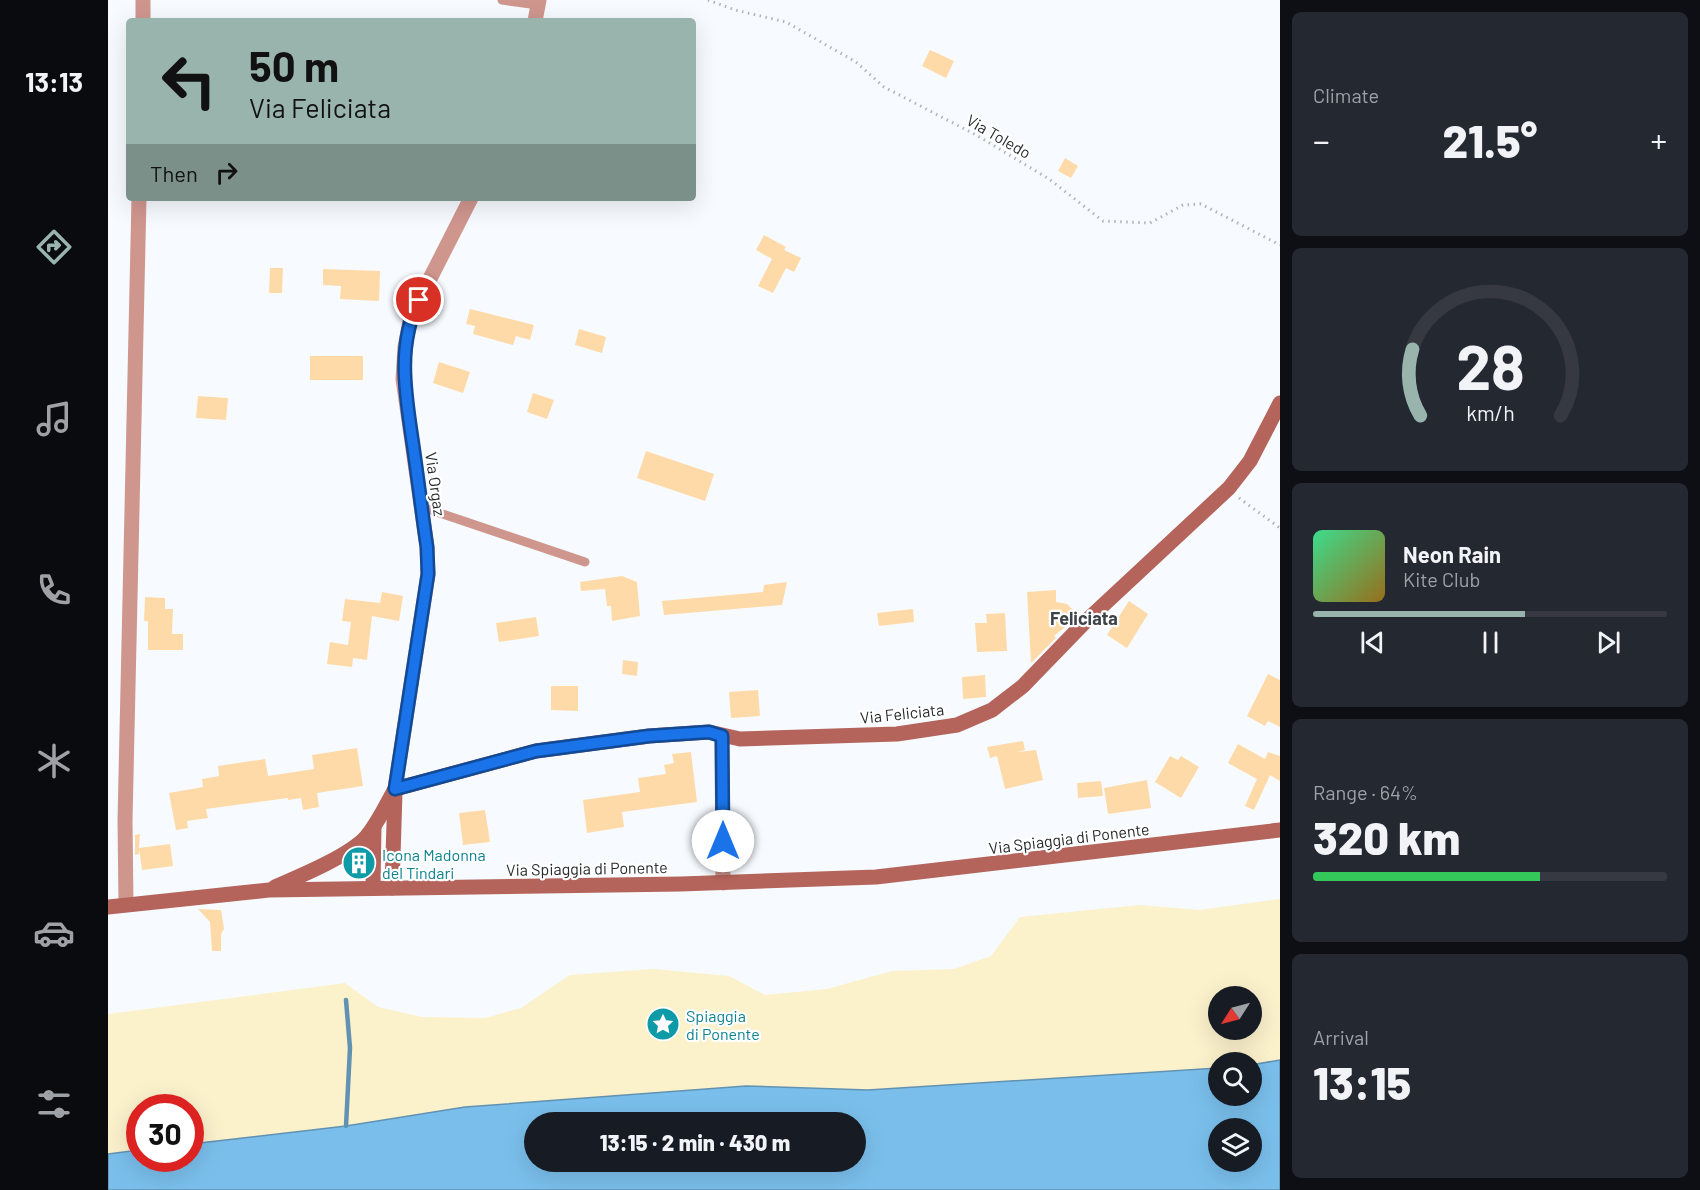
<!DOCTYPE html>
<meta charset="utf-8">
<style>
body{margin:0;font-family:Barlow,sans-serif;background:#242831;color:#f1f3f6;height:100vh;display:flex;flex-direction:column;font-size:22px;white-space:nowrap}
*{box-sizing:border-box;margin:0}
p{font-size:20px;color:#9ea1a6}
.icon{flex:none;width:33px;height:33px;fill:none;stroke:currentColor;stroke-width:2;stroke-linecap:round;stroke-linejoin:round}
.map{position:relative;flex:1;overflow:hidden}
.drawer{display:flex;flex-direction:column;gap:12px;padding:12px;background:#0d0f14;width:420px}
.drawer>*{flex:none}
.banner{position:absolute;left:18px;top:18px;width:570px;height:183px;border-radius:6px;box-shadow:0 6px 24px #0002;background:#99b4ac;color:#111;overflow:hidden}
.needle{width:39px;rotate:234deg}
.fabs{position:absolute;left:1100px;top:986px;display:grid;gap:12px}
.fabs a{display:grid;place-items:center;width:54px;height:54px;border-radius:50%;background:#171b24;box-shadow:0 6px 24px #0002;font-size:30px}
.speed{position:absolute;left:18px;top:1094px;display:flex;gap:12px;font-size:30px;font-weight:700;text-align:center}
.speed>*{display:grid;place-content:center;width:78px;height:78px;border-radius:50%;background:#171b24;box-shadow:0 6px 24px #0002;line-height:1}
.speed .limit{border:9px solid #d22;background:#fff;color:#111}
.pin{position:absolute;display:grid;place-items:center;width:51px;height:51px;color:#fff;margin:-26px;border:3px solid #fff;border-radius:50%;box-shadow:0 2px 6px #0007}
.me{position:absolute;width:66px;margin:-33px;rotate:0deg;stroke-linejoin:round;filter:drop-shadow(0 0 4px #0008)}
.turn{display:flex;align-items:center;gap:21px;height:126px;padding:0 24px;font-size:27px}
.turn .icon{width:78px;height:78px;stroke-width:2.5}
.turn b{display:block;font-size:42px;line-height:51px}
.then{display:flex;align-items:center;height:57px;padding:0 24px;background:#0003;gap:12px;font-size:22px}
.big{font-size:45px;font-weight:800;line-height:1.1}
.drawer .tile{flex:1;display:flex;flex-direction:column;justify-content:center;gap:9px;min-width:0;padding:0 21px;border-radius:9px;background:#242831}
.drawer .dial{align-items:center;gap:0}
.dial svg{height:156px;overflow:visible;fill:none;stroke:#363941;stroke-width:7;stroke-linecap:round;text-anchor:middle}
.dial text{fill:#f1f3f6;stroke:none}
.song{display:flex;align-items:center;gap:18px}
.cover{width:72px;height:72px;border-radius:9px;background:linear-gradient(135deg,hsl(150 70% 55%),hsl(40 70% 35%))}
.played{height:6px;border-radius:3px;background:linear-gradient(90deg,#99b4ac 60%,#363941 60%)}
.keys{display:flex;justify-content:space-around;direction:ltr}
.heat{display:flex;justify-content:space-between;align-items:center;font-size:33px;direction:ltr}
.charge{height:9px;border-radius:4px;background:linear-gradient(90deg,#34c759 64%,#363941 0)}
.trip{position:absolute;left:416px;top:1112px;width:342px;height:60px;border-radius:30px;background:#171b24;box-shadow:0 6px 24px #0002;font-weight:800;line-height:60px;text-align:center}
main{display:flex;flex:1;min-height:0}
.tab-bar{display:flex;flex-direction:column;width:108px;justify-content:space-around;align-items:center;background:#090b0e;color:#9ea1a6}
.tab-bar .icon{width:42px;height:42px}
.tab-bar .selected{color:#99b4ac}
.tab-bar b{font-size:27px;color:#f1f3f6}
.map>svg:first-child{display:block}
.sand{fill:#fbf1cb;fill-rule:evenodd}
.water{fill:#7abfec;stroke:#6192b2;stroke-width:1.5;fill-rule:evenodd}
.lines{fill:none;stroke-linecap:round;stroke-linejoin:round}
.stream{stroke:#6192b2;stroke-width:4.5}
.building{fill:#fedaa8}
.path{stroke:#b1b4b7;stroke-width:3;stroke-dasharray:1.5 4.5;stroke-linecap:butt}
.lane{stroke:#cf968e;stroke-width:9}
.street{stroke:#cf968e;stroke-width:15}
.secondary{stroke:#b4645b;stroke-width:15}
.route-casing{stroke:#114b97;stroke-width:15}
.route{stroke:#1a73e8;stroke-width:10}
.labels{text-anchor:middle;dominant-baseline:central;stroke-width:4.5;stroke-linejoin:round;paint-order:stroke}
.street-label{font-size:16px;fill:#27292b;stroke:#fff}
.culture-label{font-size:16px;fill:#0d838f;stroke:#fff;text-anchor:start}
.neighbourhood-label{font-size:18px;font-weight:bold;fill:#3d4347;stroke:#fff}
</style>
<main>
<nav class="tab-bar">
<b>13:13</b>
<svg class="icon selected" aria-label="directions" viewBox="0 0 24 24"><path d="M12 3l9 9-9 9-9-9zM9 14v-3h6M13 9l2 2-2 2"/></svg>
<svg class="icon" aria-label="music" viewBox="0 0 24 24"><path d="M9 18V5l10-2v13"/><circle cx="6" cy="18" r="3"/><circle cx="16" cy="16" r="3"/></svg>
<svg class="icon" aria-label="phone" viewBox="0 0 24 24"><path d="M5 4h4l2 5-3 2q2 4 5 5l2-3 5 2v4C11 20 4 13 5 4z"/></svg>
<svg class="icon" aria-label="climate" viewBox="0 0 24 24"><path d="M12 3v18M4 7l16 10M4 17L20 7"/></svg>
<svg class="icon" aria-label="car" viewBox="0 0 24 24"><path d="M5 17H2v-5l4-1 3-4h7l3 4 3 1v5h-3M9 17h6M6 11h13"/><circle cx="7" cy="17" r="2"/><circle cx="17" cy="17" r="2"/></svg>
<svg class="icon" aria-label="filters" viewBox="0 0 24 24"><path d="M4 7h16M4 17h16"/><circle cx="9" cy="7" r="2"/><circle cx="15" cy="17" r="2"/></svg>
</nav>
<div class="map">
<svg width="1172" height="1190" viewBox="0 0 1172 1190">
<rect width="100%" height="100%" fill="#f7fbff"/>
<path class="sand" d="M1172 899V1060L1143 1065V1062H1110V1068L760 1090 638 1086 357 1107 238 1126 83 1144 82 1107H32L31 1150 0 1154V1014L237 983 270 1007 314 1017 377 1018 413 1008 462 975 545 969 621 976 657 995 719 989 784 971 846 969 883 956 912 917 1032 905 1091 910ZM1110 996H1143V1029H1110Z"/>
<path class="water" d="M1172 1060V1190H0V1154L31 1150 32 1158H82L83 1144 238 1126 357 1107 638 1086 760 1090 1110 1068V1095H1143V1065ZM426 1122H747V1161H426ZM1110 1128H1143V1161H1110Z"/>
<g class="lines">
<path class="stream" d="M238 1000 242 1048 238 1126"/>
</g>
<g class="building">
<path d="M822 50 846 61 838 78 814 66Z"/>
<path d="M957 158 970 166 963 178 950 171Z"/>
<path d="M656 235 678 247 676 250 693 258 686 272 678 268 665 293 650 286 664 259 648 250Z"/>
<path d="M162 268H175L174 293H161Z"/>
<path d="M215 269 272 271 271 301 232 299 233 286 215 285Z"/>
<path d="M362 309 426 325 422 340 408 336 405 345 365 334 367 326 358 324Z"/>
<path d="M471 329 498 337 494 353 467 345Z"/>
<rect x="202" y="356" width="53" height="24"/>
<path d="M331 362 362 372 355 393 325 383Z"/>
<path d="M425 393 446 400 439 419 419 412Z"/>
<path d="M90 396 120 398 118 420 88 418Z"/>
<path d="M538 451 606 474 597 501 529 478Z"/>
<path d="M514 576 529 582 532 616 504 621 503 606H499L497 589 473 591 472 582Z"/>
<path d="M679 582 674 605 556 615 554 601 655 592 656 585Z"/>
<path d="M948 590V602L959 604 968 613 966 616 968 618 946 636 948 638 923 663 919 592Z"/>
<path d="M274 592 295 596 291 621 264 616 259 660 245 658 244 667 219 664 222 642 240 645 243 622 234 621 237 599 272 603Z"/>
<path d="M37 597 57 598V609H65L64 634H75V650H40V621H36Z"/>
<path d="M1021 601 1040 614 1019 648 999 635Z"/>
<path d="M805 609 806 622 771 626 769 613Z"/>
<path d="M897 613 899 651 869 652 867 623H879L878 614Z"/>
<path d="M428 617 431 636 391 642 388 623Z"/>
<path d="M515 660 530 662 529 676 514 674Z"/>
<path d="M1160 674 1172 680V727L1160 721 1157 726 1139 716Z"/>
<path d="M877 675 878 697 855 699 854 677Z"/>
<path d="M443 686H470V711L443 710Z"/>
<path d="M650 690 652 716 623 718 621 692Z"/>
<path d="M915 741 917 750 909 752 928 750 935 780 897 789 889 756 882 758 879 747Z"/>
<path d="M1130 744 1157 759 1160 752 1172 756V781L1162 775 1146 810 1137 806 1149 779 1120 763Z"/>
<path d="M249 748 255 786 209 793 211 807 195 810 193 798 180 800V798L98 809 100 818 79 821 80 828 68 830 61 793 95 787 94 779 111 776 110 766 157 759 160 776 206 769 204 755Z"/>
<path d="M583 752 589 802 514 812 516 827 479 833 475 800 532 792 530 778 558 774 556 765 566 763 564 754Z"/>
<path d="M1062 756 1070 760 1073 756 1091 767 1073 798 1047 782Z"/>
<path d="M1039 780 1043 808 1000 814 996 788Z"/>
<path d="M993 781 995 796 970 798 969 783Z"/>
<path d="M377 810 382 842 355 845 351 813Z"/>
<path d="M32 834 31 848 62 844 65 866 34 870 31 848V854L27 855V835Z"/>
<path d="M90 909 113 910 116 929 113 934V951H104L102 922Z"/>
</g>
<g class="lines">
<g class="path">
<path d="M600 0 627 10 678 22 748 62 776 87 870 136 941 179 995 221 1042 223 1075 205 1093 204 1172 245"/>
<path d="M1131 498 1172 528"/>
</g>
<g class="lane">
<path d="M394 0 430 5"/>
<path d="M314 507 477 562"/>
</g>
<g class="street">
<path d="M35 21V0"/>
<path d="M427 21 431 0"/>
<path d="M614 736 615 883"/>
<path d="M287 789 320 574 319 547 295 379 297 347 303 316 363 198"/>
<path d="M18 904 17 821 31 198"/>
</g>
<g class="secondary">
<path d="M287 789 428 751 541 736 601 732 632 739 789 734 849 725 884 710 915 686 976 623 1121 488 1142 461 1172 403"/>
<path d="M167 887C190 877 241 856 258 837 270 823 278 805 287 789"/>
<path d="M265 888 266 827"/>
<path d="M284 888 287 792"/>
<path d="M0 907 161 890 573 884 768 877 1172 830"/>
</g>
</g>
<g class="lines">
<g class="route-casing">
<path id="route" d="M311 300C288 347 298 396 305 445 310 479 314 513 319 547L320 574 287 789 428 751 541 736 601 732 614 736 615 841"/>
</g>
<use href="#route" class="route"/>
</g>
<defs>
<g id="building-disc" transform="scale(1.725)"><circle r="9.5" fill="#0f9aa8" stroke="#fff"/><path d="M-4-6H4V6H1V3H-1V6H-4ZM-2.5-4.3h1.7v1.8h-1.7ZM.8-4.3h1.7v1.8H.8ZM-2.5-1h1.7V.8h-1.7ZM.8-1h1.7V.8H.8Z" fill="#fff"/></g>
<g id="sight-disc" transform="scale(1.725)"><circle r="9.5" fill="#0f9aa8" stroke="#fff"/><path d="M0-6L1.8-2.2L6-1.7L2.9 1.2L3.7 5.4L0 3.3L-3.7 5.4L-2.9 1.2L-6-1.7L-1.8-2.2Z" fill="#fff"/></g>
</defs>
<g fill-rule="evenodd">
<use href="#building-disc" x="251" y="863"/>
<use href="#sight-disc" x="555" y="1024"/>
</g>
<g class="labels">
<g class="street-label">
<text transform="translate(891 136) rotate(30)">Via Toledo</text>
<text transform="translate(328 484) rotate(82)">Via Orgaz</text>
<text transform="translate(794 713) rotate(-6)">Via Feliciata</text>
<text transform="translate(961 838) rotate(-7)">Via Spiaggia di Ponente</text>
<text transform="translate(479 868) rotate(-1)">Via Spiaggia di Ponente</text>
</g>
<g class="culture-label">
<text x="274" y="854">Icona Madonna<tspan x="274" dy="18">del Tindari</tspan></text>
<text x="578" y="1015">Spiaggia<tspan x="578" dy="18">di Ponente</tspan></text>
</g>
<g class="neighbourhood-label">
<text x="976" y="618">Feliciata</text>
</g>
</g>
</svg>
<div class="fabs">
<a><svg class="needle" viewBox="-14 -14 28 28"><path d="M0-13l5 13h-10z" fill="#e53935"/><path d="M0 13l5-13h-10z" fill="#9ea1a6"/></svg></a>
<a><svg class="icon" aria-label="search" viewBox="0 0 24 24"><circle cx="10" cy="10" r="6"/><path d="M15 15l6 6"/></svg></a>
<a><svg class="icon" aria-label="layers" viewBox="0 0 24 24"><path d="M12 4l9 5-9 5-9-5zM3 14l9 5 9-5"/></svg></a>
</div>
<div class="speed"><div class="limit">30</div></div>
<div class="pin" style="left:311px;top:300px;background:#d93025"><svg class="icon" aria-label="arrive" viewBox="0 0 24 24"><path d="M6 21V4h12l-3 4 3 4H6"/></svg></div>
<svg class="me" style="left:615px;top:841px" viewBox="-20 -20 40 40"><circle r="19" fill="#fff"/><path d="M0-13L10 11 0 6-10 11z" fill="#1a73e8"/></svg>
<div class="trip">13:15 · 2 min · 430 m</div>
<div class="banner">
<div class="turn"><svg class="icon" aria-label="left" viewBox="0 0 24 24"><path d="M17 20v-9H6M10 6l-5 5 5 5"/></svg><div><b>50 m</b>Via Feliciata</div></div>
<div class="then">Then<svg class="icon" aria-label="right" viewBox="0 0 24 24"><path d="M7 20v-9h11M14 6l5 5-5 5"/></svg></div>
</div>
</div>
<section class="drawer">
<div class="tile"><p>Climate</p>
<div class="heat"><a>−</a><b class="big">21.5°</b><a>+</a></div>
</div>
<div class="tile dial"><svg viewBox="0 0 100 80">
<path d="M14 69A42 42 0 1 1 86 69"/>
<path d="M14 69A42 42 0 0 1 10 35" stroke="#99b4ac"/>
<text x="50" y="56" font-size="32" font-weight="700">28</text>
<text x="50" y="72" font-size="11">km/h</text>
</svg></div>
<div class="tile">
<div class="song"><i class="cover"></i><div><b>Neon Rain</b><p>Kite Club</p></div></div>
<div class="played"></div>
<div class="keys"><svg class="icon" aria-label="previous" viewBox="0 0 24 24"><path d="M18 5L8 12l10 7zM5 5v14"/></svg><svg class="icon" aria-label="pause" viewBox="0 0 24 24"><path d="M8 5v14M16 5v14"/></svg><svg class="icon" aria-label="next" viewBox="0 0 24 24"><path d="M6 5l10 7-10 7zM19 5v14"/></svg></div>
</div>
<div class="tile"><p>Range · 64%</p><b class="big">320 km</b><div class="charge"></div></div>
<div class="tile"><p>Arrival</p><b class="big">13:15</b></div>
</section>
</main>
